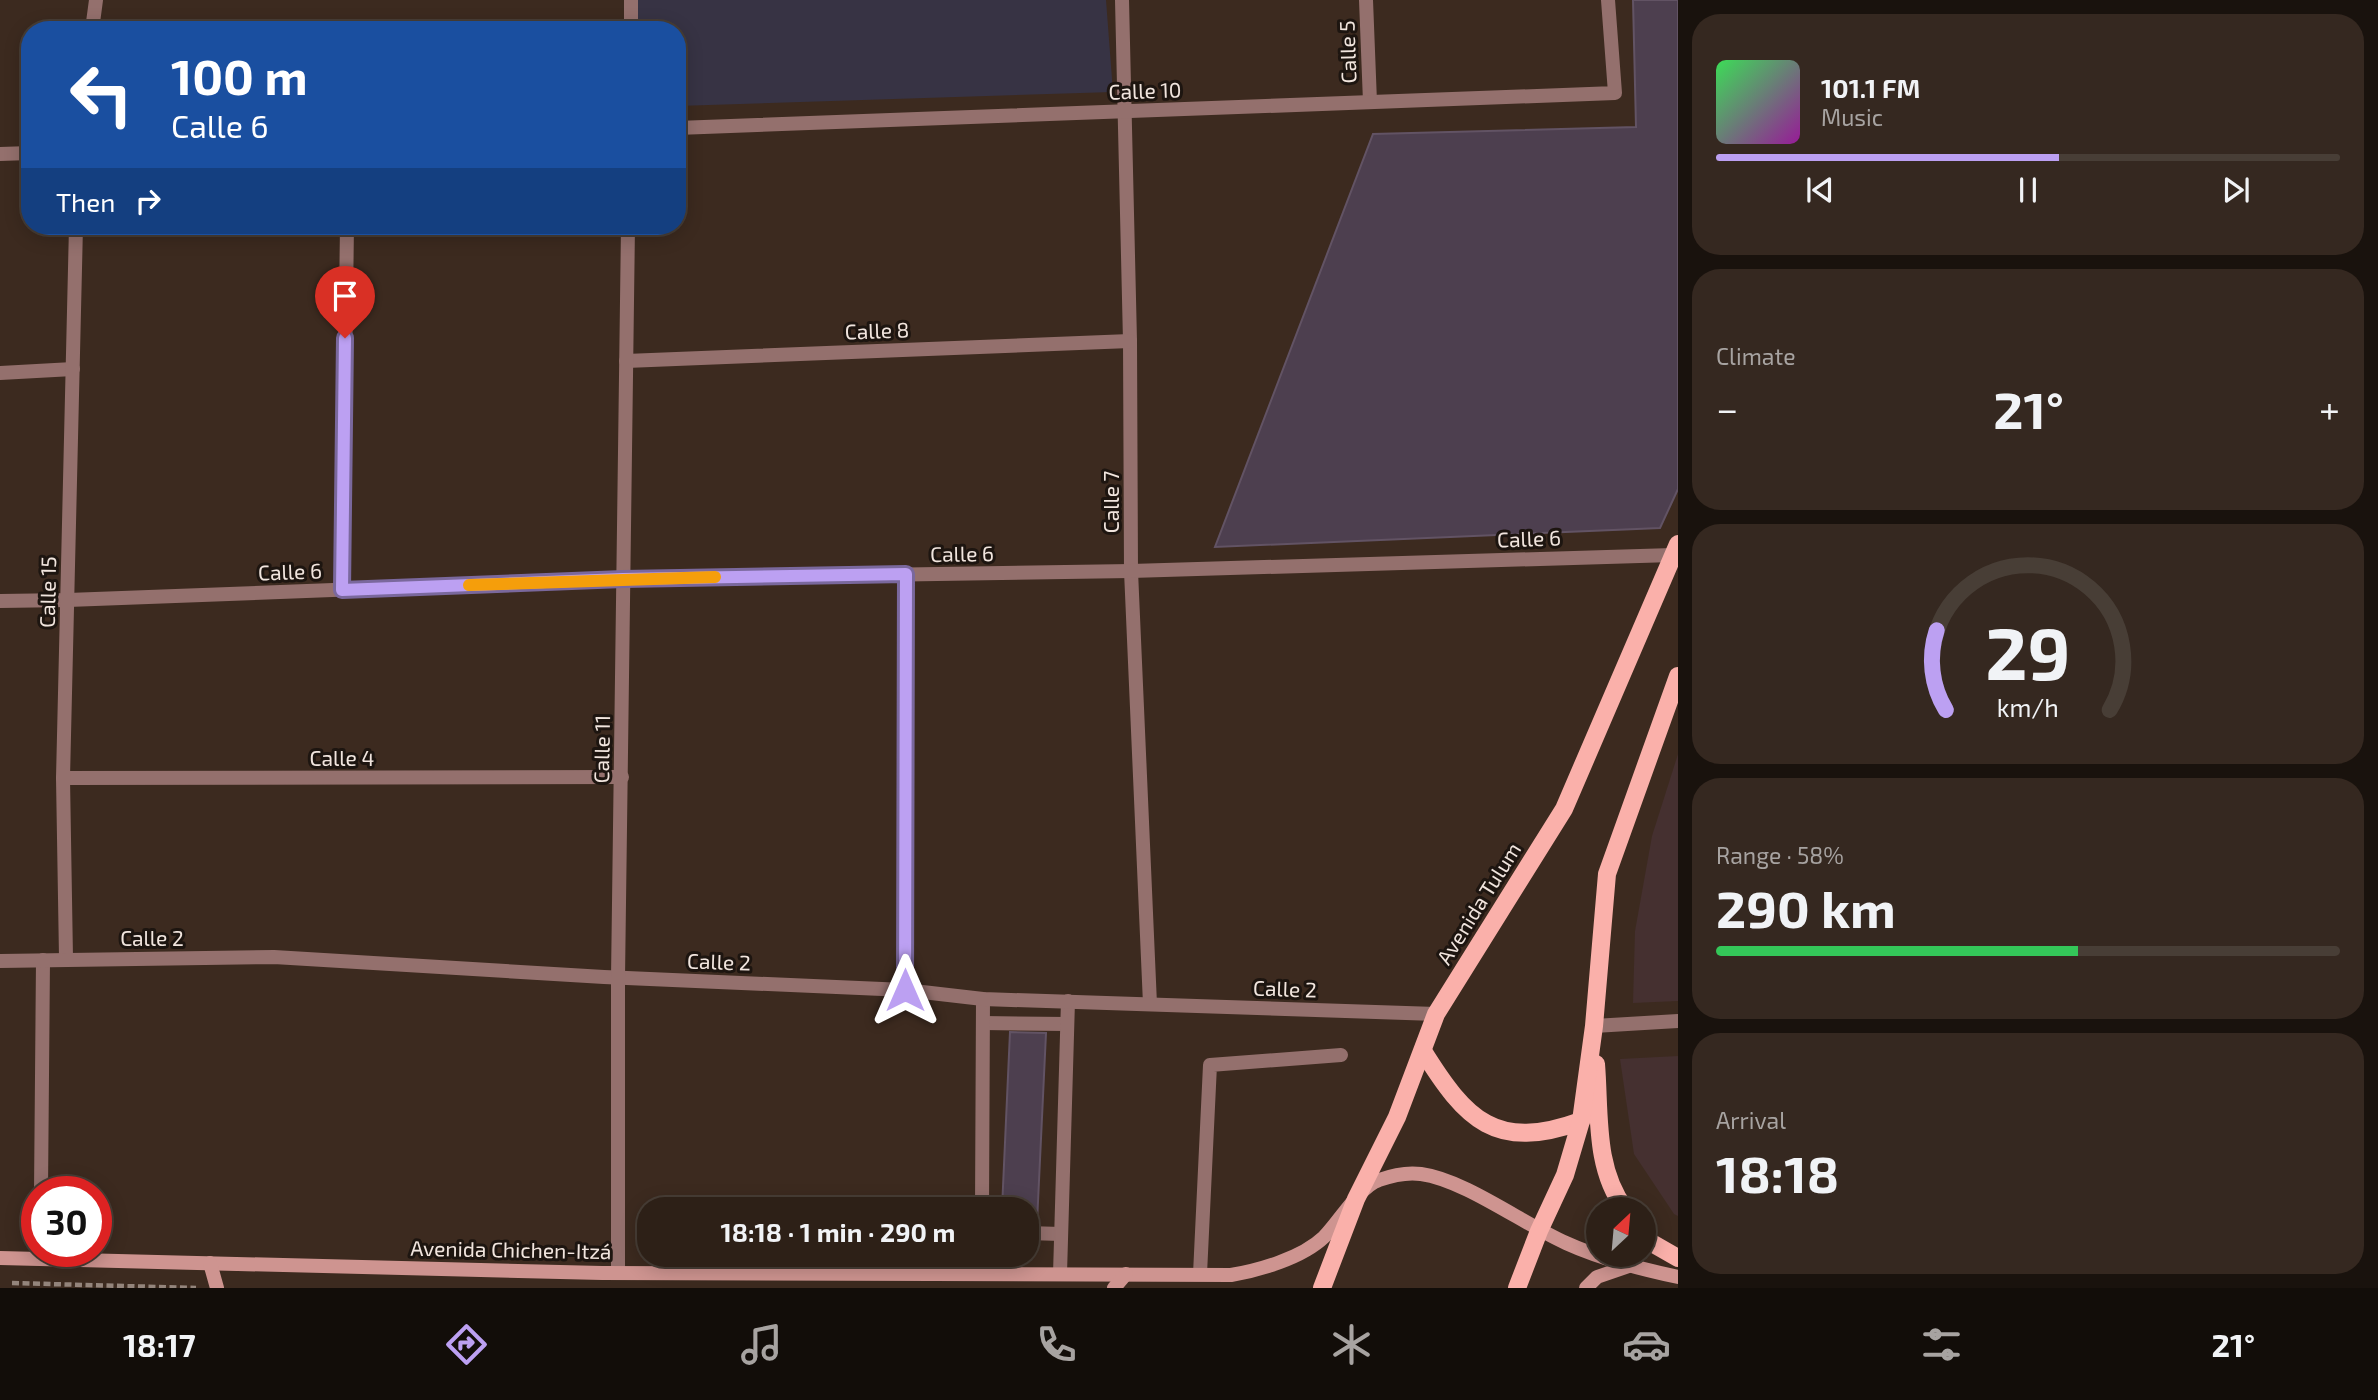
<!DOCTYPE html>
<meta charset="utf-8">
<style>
body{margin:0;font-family:"Exo 2",sans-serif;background:#352820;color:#f1f3f6;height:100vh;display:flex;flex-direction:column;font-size:26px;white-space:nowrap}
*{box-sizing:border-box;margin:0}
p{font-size:23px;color:#a7a3a1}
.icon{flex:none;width:38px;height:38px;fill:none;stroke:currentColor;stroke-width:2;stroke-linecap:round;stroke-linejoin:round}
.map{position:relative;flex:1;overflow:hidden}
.sheet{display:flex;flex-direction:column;gap:14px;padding:14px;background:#19120d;width:700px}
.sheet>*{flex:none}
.hud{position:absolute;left:21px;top:21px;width:665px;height:214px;border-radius:28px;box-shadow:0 4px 18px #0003,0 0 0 2px #483e36;background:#1a4fa0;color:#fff;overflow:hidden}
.needle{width:46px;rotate:26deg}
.controls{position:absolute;left:1586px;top:1197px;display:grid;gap:14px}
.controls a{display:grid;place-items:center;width:70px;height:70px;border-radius:50%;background:#2d2017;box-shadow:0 4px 18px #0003,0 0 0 2px #483e36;font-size:35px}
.speed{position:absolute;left:21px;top:1176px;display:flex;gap:14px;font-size:35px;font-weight:700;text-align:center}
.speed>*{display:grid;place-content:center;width:91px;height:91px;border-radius:50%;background:#2d2017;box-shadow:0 4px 18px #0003,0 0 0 2px #483e36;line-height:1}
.speed .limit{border:10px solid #d22;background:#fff;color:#111}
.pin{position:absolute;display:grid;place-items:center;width:60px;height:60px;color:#fff;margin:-72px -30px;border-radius:50% 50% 50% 0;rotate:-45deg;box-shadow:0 0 7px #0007}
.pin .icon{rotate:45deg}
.me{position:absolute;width:77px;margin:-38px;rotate:0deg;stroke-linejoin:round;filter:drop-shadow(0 0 5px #0008)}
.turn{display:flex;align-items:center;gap:24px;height:147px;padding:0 35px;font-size:32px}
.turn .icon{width:91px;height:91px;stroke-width:2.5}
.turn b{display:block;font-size:49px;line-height:60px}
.then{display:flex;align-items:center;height:66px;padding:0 35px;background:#0003;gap:14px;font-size:26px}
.big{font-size:52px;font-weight:700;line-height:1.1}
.sheet .card{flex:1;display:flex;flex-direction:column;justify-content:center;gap:10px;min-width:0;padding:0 24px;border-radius:28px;background:#352820}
.sheet .dial{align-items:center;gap:0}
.dial svg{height:182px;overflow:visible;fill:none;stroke:#483e36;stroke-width:7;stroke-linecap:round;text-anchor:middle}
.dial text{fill:#f1f3f6;stroke:none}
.song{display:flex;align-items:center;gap:21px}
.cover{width:84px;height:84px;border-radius:10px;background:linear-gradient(135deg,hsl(130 70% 55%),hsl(300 70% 35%))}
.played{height:7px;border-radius:4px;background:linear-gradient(90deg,#bca0f2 55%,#483e36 55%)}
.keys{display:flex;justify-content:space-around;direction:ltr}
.heat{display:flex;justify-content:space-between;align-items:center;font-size:38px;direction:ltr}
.charge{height:10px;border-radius:5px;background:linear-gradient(90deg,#34c759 58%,#483e36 0)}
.trip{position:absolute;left:637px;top:1197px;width:402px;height:70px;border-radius:28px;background:#2d2017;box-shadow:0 4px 18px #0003,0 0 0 2px #483e36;font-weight:700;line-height:70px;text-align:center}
.menu{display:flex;height:112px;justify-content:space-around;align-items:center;background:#120d09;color:#a7a3a1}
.menu .icon{width:49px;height:49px}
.menu .on{color:#bca0f2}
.menu b{font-size:32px;color:#f1f3f6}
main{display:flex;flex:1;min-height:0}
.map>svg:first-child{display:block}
.commercial{fill:#453030}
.education{fill:#373344}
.building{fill:#4d3f4f;stroke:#625364;stroke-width:2}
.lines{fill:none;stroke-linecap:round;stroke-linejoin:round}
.path{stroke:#94857c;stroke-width:4.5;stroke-dasharray:7 3.5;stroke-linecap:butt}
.service{stroke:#94706d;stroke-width:14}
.minor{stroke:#94706d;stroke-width:14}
.secondary{stroke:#ce9490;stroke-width:14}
.primary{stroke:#fab0aa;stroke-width:18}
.route-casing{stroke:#7a689d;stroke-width:18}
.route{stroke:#bca0f2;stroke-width:12}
.slow{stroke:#f59e0b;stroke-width:12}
.labels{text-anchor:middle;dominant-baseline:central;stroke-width:6;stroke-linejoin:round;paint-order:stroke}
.street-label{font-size:21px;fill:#f1e5de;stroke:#1d1510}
</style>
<main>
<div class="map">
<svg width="1678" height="1288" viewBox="0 0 1678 1288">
<rect width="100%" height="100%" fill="#3c2a1f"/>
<g class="commercial">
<path d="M1678 754V1001L1633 1003 1635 931 1652 836Z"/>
<path d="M1678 1056V1216L1674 1214 1634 1154 1620 1059Z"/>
</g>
<path class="education" d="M638 0H1106L1113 92 677 106V30H636Z"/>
<g class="building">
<path d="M1633 0H1678V489L1660 528 1215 547 1373 134 1636 127Z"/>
<path d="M1010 1032 1046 1033 1037 1223 1027 1222V1209H1002Z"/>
</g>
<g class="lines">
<path class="path" d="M12 1283 196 1288"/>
<g class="service">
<path d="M983 1023 1067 1024"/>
<path d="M41 1192 43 960"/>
<path d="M982 1209 983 999"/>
<path d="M1027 1233 1061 1234"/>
<path d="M982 1255 983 1274"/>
<path d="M1060 1274 1068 1001"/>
<path d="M1200 1274 1210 1065 1341 1055"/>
</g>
<g class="minor">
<path d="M1122 0 1130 341 1131 571 1150 1004"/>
<path d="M1366 0 1370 102"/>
<path d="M92 30 96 0"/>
<path d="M631 30V0"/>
<path d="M677 128 1615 93 1608 0"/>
<path d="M0 154 30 153"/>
<path d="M626 361 1130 341"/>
<path d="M0 373 73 369"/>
<path d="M342 590 347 226"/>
<path d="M0 601 68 600 623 579 1131 571 1673 555"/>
<path d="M63 778 622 777"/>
<path d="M66 958 63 778 76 226"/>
<path d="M0 961 274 957 604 977 905 990 983 999 1436 1014"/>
<path d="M905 990 906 574"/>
<path d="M1594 1026 1678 1021"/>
<path d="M618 1273V978L628 226"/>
</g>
<g class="secondary">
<path d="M0 1258 602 1273 1231 1275C1260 1270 1302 1258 1324 1237 1339 1222 1360 1186 1379 1180 1393 1175 1407 1172 1421 1174 1465 1180 1523 1224 1566 1243 1601 1259 1640 1269 1678 1277"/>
<path d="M210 1263 217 1288"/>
<path d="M1114 1288 1126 1274"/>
<path d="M1586 1288 1597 1277 1629 1266"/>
</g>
<g class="primary">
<path d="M1423 1051C1466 1120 1496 1152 1581 1121"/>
<path d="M1596 1064C1600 1113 1594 1168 1625 1209"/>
<path d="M1643 1234 1650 1242 1678 1258"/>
<path d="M1322 1288 1356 1199 1397 1117 1436 1014 1564 809 1678 544"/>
<path d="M1517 1288 1539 1231 1565 1175 1581 1121 1594 1026 1607 874 1678 676"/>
</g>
</g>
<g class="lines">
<g class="route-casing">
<path id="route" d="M345 338 342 590 623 579 906 574 905 990"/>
</g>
<use href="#route" class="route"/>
<path class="slow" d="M469 585 715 577"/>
</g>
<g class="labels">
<g class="street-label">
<text transform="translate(1347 52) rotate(-92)">Calle 5</text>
<text transform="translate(1145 90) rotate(-2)">Calle 10</text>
<text transform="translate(877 330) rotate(-2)">Calle 8</text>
<text transform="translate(1110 502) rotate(-90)">Calle 7</text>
<text transform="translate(1529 538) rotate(-2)">Calle 6</text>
<text transform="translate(962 553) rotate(-1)">Calle 6</text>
<text transform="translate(290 571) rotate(-2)">Calle 6</text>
<text transform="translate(47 592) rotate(-89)">Calle 15</text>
<text transform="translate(601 749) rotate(-89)">Calle 11</text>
<text x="342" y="757">Calle 4</text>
<text transform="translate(1478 903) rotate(-58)">Avenida Tulum</text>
<text x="152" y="937">Calle 2</text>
<text transform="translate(719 961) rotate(2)">Calle 2</text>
<text transform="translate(1285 988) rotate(2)">Calle 2</text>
<text transform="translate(511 1249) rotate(1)">Avenida Chichen-Itzá</text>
</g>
</g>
</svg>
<div class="controls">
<a><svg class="needle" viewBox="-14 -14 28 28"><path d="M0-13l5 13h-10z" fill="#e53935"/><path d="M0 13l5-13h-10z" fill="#a7a3a1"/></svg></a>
</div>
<div class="speed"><div class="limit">30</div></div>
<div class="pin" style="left:345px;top:338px;background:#d93025"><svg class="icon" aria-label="arrive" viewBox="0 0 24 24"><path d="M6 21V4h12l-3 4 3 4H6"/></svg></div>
<svg class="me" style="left:905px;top:990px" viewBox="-20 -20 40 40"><path d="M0-17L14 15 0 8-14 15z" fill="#bca0f2" stroke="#fff" stroke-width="4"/></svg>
<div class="trip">18:18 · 1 min · 290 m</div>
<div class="hud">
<div class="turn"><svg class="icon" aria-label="left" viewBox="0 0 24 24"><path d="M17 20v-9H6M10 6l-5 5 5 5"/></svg><div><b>100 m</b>Calle 6</div></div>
<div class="then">Then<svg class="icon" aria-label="right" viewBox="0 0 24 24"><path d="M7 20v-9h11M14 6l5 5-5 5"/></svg></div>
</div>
</div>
<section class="sheet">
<div class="card">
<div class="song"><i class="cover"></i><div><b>101.1 FM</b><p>Music</p></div></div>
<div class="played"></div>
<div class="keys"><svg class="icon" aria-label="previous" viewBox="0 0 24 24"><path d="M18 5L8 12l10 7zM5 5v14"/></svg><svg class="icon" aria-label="pause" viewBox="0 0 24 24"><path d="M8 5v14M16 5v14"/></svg><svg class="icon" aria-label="next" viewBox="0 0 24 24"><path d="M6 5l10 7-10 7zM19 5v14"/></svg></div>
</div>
<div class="card"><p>Climate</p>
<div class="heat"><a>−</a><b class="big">21°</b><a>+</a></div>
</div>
<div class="card dial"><svg viewBox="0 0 100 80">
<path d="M14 69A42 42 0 1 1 86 69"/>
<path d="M14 69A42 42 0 0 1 10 34" stroke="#bca0f2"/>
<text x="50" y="56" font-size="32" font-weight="700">29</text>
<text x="50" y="72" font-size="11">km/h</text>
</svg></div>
<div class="card"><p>Range · 58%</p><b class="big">290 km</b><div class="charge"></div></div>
<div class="card"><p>Arrival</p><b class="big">18:18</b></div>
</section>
</main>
<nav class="menu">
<b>18:17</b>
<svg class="icon on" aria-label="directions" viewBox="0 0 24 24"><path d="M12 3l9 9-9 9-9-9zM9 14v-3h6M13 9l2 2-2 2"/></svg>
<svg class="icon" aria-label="music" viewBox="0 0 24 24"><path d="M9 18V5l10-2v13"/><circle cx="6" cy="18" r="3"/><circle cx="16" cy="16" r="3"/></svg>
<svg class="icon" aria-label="phone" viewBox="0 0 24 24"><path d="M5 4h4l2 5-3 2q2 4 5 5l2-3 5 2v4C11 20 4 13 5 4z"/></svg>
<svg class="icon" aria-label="climate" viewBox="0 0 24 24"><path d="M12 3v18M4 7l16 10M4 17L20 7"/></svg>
<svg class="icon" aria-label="car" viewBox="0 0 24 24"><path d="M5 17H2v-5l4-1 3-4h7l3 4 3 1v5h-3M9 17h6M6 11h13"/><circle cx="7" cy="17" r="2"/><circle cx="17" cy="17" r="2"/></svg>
<svg class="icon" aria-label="filters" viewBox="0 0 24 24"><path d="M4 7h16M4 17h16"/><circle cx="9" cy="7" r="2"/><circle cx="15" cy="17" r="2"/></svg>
<b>21°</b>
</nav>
